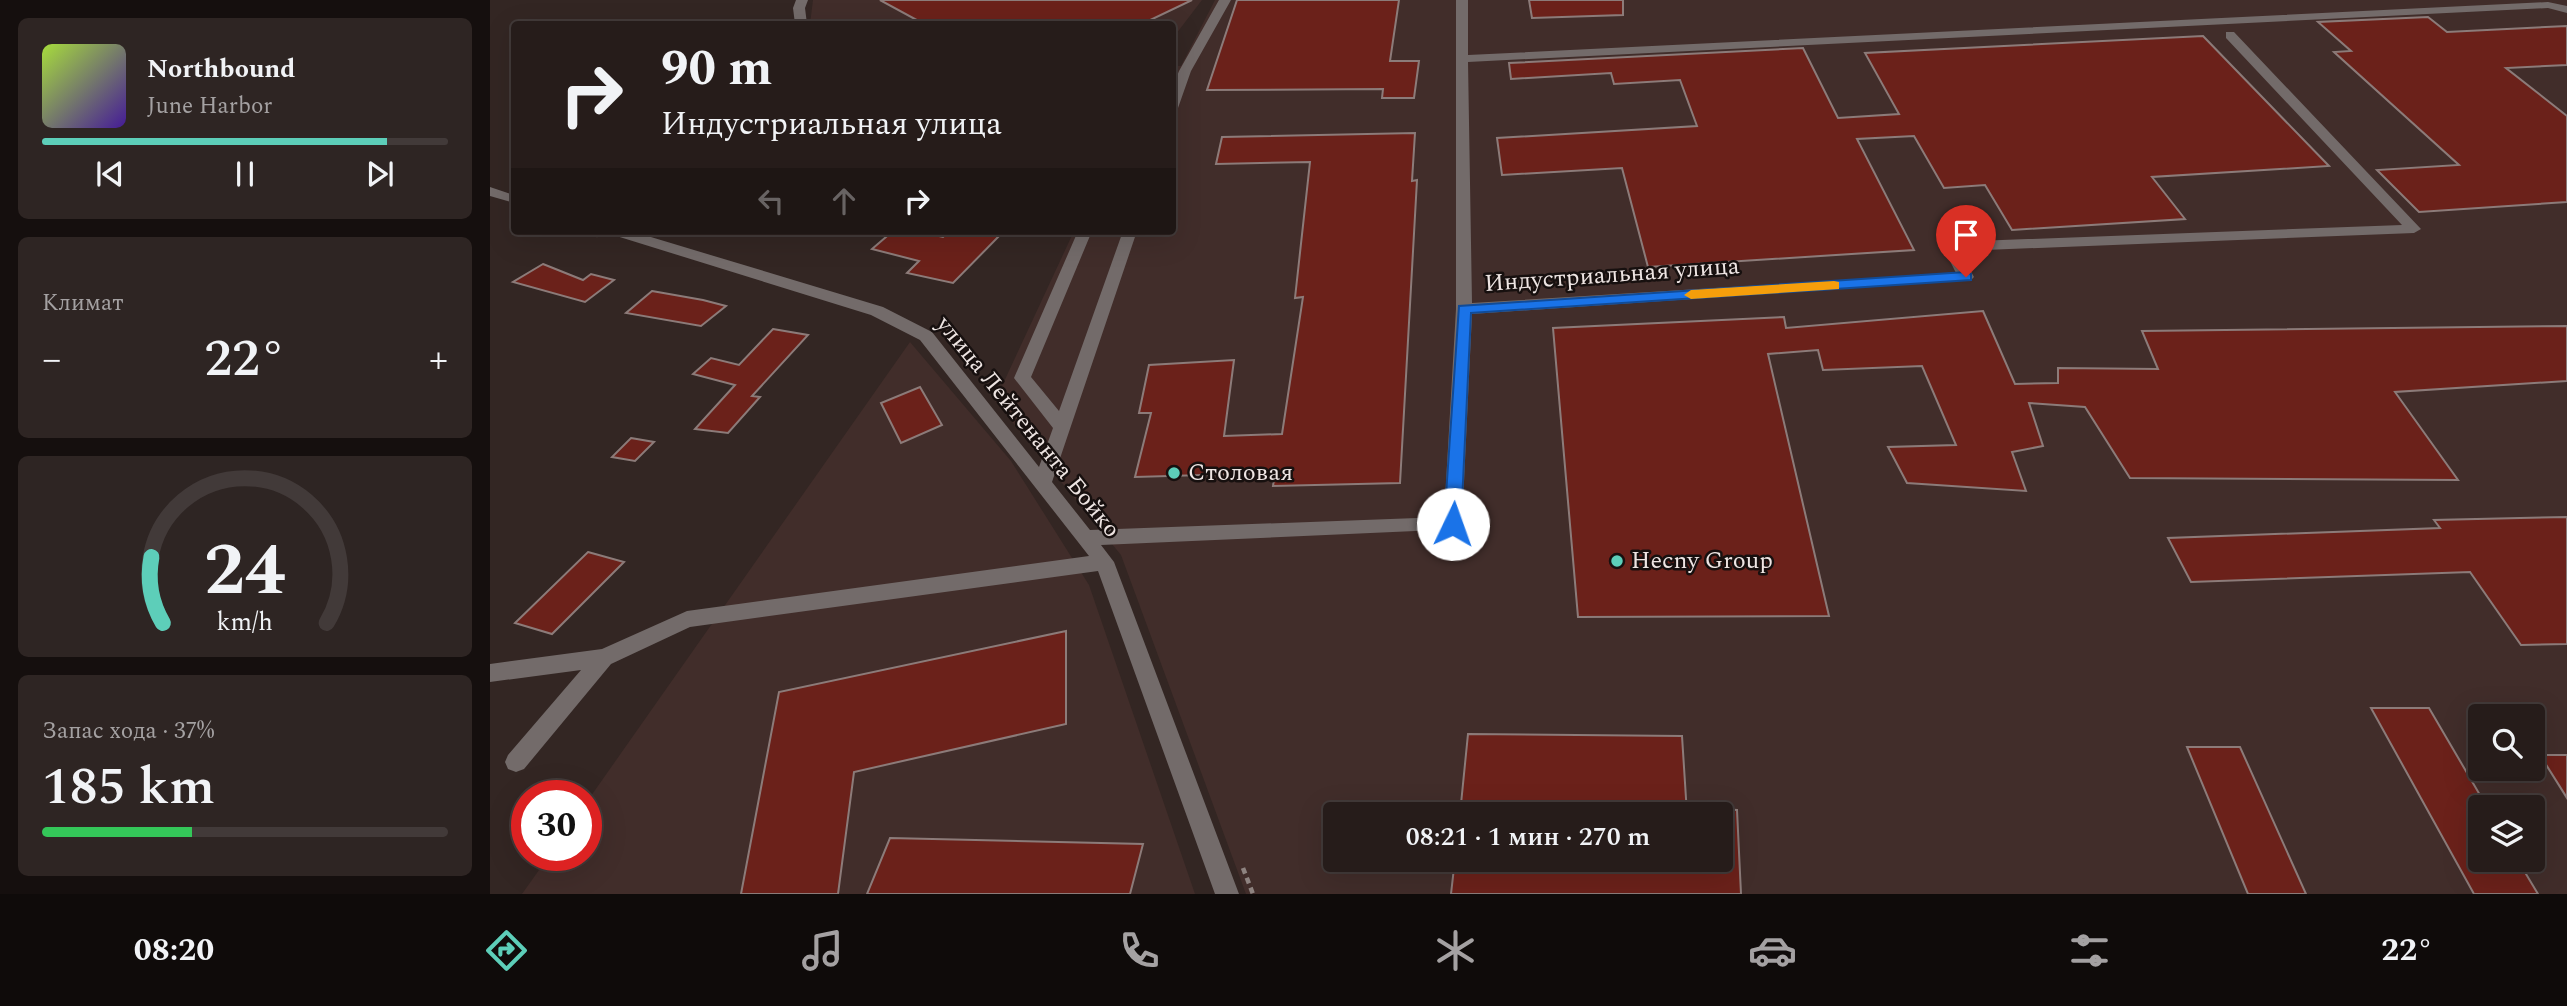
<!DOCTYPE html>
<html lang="ru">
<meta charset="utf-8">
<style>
body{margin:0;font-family:Spectral,serif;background:#2e2523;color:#f1f3f6;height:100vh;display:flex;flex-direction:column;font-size:26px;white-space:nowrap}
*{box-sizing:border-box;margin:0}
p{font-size:23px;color:#a4a1a2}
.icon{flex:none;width:38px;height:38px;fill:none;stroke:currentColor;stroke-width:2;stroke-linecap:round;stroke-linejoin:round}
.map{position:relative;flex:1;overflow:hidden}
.side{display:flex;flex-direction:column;gap:18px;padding:18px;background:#150f0e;width:490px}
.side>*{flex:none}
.guide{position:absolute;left:21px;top:21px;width:665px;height:214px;border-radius:7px;box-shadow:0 7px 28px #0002,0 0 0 2px #423a39;background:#261c1a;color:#f1f3f6;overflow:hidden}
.buttons{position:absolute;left:1978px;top:704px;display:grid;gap:14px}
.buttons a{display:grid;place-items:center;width:77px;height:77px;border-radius:7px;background:#261c1a;box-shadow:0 7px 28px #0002,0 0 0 2px #423a39;font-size:35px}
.speed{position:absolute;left:21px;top:780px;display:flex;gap:14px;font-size:35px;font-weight:700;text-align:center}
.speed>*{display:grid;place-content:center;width:91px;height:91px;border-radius:50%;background:#261c1a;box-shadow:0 7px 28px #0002,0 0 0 2px #423a39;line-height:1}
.speed .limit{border:10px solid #d22;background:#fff;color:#111}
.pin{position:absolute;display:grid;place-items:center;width:60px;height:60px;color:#fff;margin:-72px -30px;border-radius:50% 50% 50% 0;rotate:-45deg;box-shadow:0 0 7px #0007}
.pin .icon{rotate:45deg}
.me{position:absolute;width:77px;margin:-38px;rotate:3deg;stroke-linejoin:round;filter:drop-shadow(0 0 5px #0008)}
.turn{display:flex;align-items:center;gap:24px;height:147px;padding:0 35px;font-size:32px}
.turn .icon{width:91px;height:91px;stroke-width:2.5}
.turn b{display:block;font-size:49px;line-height:60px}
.lanes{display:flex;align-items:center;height:66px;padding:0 35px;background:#0003;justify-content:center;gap:35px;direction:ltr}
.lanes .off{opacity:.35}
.big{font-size:52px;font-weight:600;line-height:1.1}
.side .tile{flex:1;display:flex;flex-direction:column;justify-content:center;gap:10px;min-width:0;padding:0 24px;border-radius:10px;background:#2e2523}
.side .dial{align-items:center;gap:0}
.dial svg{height:182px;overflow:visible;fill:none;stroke:#423a39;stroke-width:7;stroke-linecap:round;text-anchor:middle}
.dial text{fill:#f1f3f6;stroke:none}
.song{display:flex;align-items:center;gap:21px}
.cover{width:84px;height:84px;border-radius:10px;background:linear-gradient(135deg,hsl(80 70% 55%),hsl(260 70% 35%))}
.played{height:7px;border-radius:4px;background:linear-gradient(90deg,#5dceb9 85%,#423a39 85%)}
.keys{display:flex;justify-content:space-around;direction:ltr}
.heat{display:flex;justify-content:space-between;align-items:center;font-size:38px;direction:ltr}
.charge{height:10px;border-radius:5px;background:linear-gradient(90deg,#34c759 37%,#423a39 0)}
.trip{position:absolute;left:833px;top:802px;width:410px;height:70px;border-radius:7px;background:#261c1a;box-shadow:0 7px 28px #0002,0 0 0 2px #423a39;font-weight:600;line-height:70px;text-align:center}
.menu{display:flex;height:112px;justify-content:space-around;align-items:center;background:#0f0b0a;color:#a4a1a2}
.menu .icon{width:49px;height:49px}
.menu .selected{color:#5dceb9}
.menu b{font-size:32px;color:#f1f3f6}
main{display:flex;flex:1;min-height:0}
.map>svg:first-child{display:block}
.built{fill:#412d2a;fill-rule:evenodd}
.building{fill:#6b211a;stroke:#8c7b79;stroke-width:2}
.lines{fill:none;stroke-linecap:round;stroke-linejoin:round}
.path-far1{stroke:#8e8380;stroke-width:3.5;stroke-dasharray:5 3.5;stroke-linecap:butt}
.path{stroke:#8e8380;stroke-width:4.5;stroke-dasharray:6 4.5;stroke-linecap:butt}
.minor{fill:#736b6a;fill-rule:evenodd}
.route{fill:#1a73e8;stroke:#114b97;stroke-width:2}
.slow{fill:#f59e0b}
.poi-dot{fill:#5dceb9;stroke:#17100f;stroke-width:2.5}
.labels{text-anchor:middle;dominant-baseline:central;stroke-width:5;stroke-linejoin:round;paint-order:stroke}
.street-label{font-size:24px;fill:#eee5e3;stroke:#17100f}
.poi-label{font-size:24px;fill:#eee5e3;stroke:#17100f;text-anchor:start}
</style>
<main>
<section class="side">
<div class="tile">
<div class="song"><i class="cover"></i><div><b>Northbound</b><p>June Harbor</p></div></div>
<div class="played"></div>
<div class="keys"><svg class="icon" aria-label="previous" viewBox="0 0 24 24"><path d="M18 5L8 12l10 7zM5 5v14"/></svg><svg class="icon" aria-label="pause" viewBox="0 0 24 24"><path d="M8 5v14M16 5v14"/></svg><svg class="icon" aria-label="next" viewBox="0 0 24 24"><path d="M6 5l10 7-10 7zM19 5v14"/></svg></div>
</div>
<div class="tile"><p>Климат</p>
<div class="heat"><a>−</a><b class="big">22°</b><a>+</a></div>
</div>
<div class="tile dial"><svg viewBox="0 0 100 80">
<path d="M14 69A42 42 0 1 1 86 69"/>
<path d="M14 69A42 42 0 0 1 9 40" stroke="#5dceb9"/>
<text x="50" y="56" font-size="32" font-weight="700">24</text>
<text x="50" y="72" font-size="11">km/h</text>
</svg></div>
<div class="tile"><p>Запас хода · 37%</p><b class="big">185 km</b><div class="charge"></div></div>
</section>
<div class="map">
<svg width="2077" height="894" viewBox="0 0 2077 894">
<rect width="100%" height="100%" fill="#332623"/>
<g class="built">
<path d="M323 0H712L683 38 682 24H320Z"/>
<path d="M725 0H2077V894H756L631 555 505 401 584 231H682L683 66H691ZM1990 716H2042V768H1990ZM1990 807H2042V859H1990ZM845 814H1230V859H845Z"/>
<path d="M420 342 521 461 599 585 705 894H32L59 856H96V803Z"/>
</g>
<g class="building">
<path d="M390 0H702L652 24H434Z"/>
<path d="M747 0H909L900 61H929L924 98H892L893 89 717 90Z"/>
<path d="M1039 0H1133V15L1042 18Z"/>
<path d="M1938 17 1957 32 2077 26V65L2016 68 2077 116V202L1929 212 1887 170 1969 165 1844 52 1861 51 1828 22Z"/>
<path d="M1713 36 1839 166 1662 177 1695 219 1522 230 1495 185 1454 188 1424 136 1367 139 1424 250 1158 267 1132 168 1012 175 1007 138 1207 126 1190 80 1124 84 1121 73 1021 79 1019 63 1313 48 1348 118 1409 114 1375 53Z"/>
<path d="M925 133 922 181 927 180 910 483 783 486 785 473 645 477 661 413H649L659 365 744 360 734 436 792 434 813 297 805 298 820 162 726 164 732 137Z"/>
<path d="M403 231H427L453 237 460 231H514L463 283 417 273 429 261 382 249Z"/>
<path d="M53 264 93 280 101 274 124 280 95 302 23 282Z"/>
<path d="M162 291 213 300 236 306 211 326 136 313Z"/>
<path d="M1493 311 1525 384 1568 383V368L1668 369 1652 331 2077 326V381L1905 392 1968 480 1640 478 1595 407 1539 403 1553 446 1522 452 1536 491 1417 483 1398 447 1466 445 1432 366 1333 370 1328 350 1278 354 1339 616 1088 617 1063 328 1294 317 1296 328Z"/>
<path d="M283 329 318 335 262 396 270 397 238 433 205 429 245 385 203 374 221 358 249 365Z"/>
<path d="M430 387 452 425 411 443 391 403Z"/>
<path d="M141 438 164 442 145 461 122 457Z"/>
<path d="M2077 517V644L2031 645 1980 572 1701 582 1678 538 1950 528 1944 520Z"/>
<path d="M98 552 134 562 62 634 25 623Z"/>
<path d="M576 631V724L364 772 348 894H251L289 692Z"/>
<path d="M1881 708H1939L1997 807H1990V859H2027L2048 894H1984Z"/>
<path d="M978 734 1192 736 1197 814H970Z"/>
<path d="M1697 747H1750L1816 894H1758Z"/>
<path d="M2050 755H2077V798Z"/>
<path d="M1230 809 1247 810 1251 894H961L965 859H1230Z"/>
<path d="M400 838 653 844 640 894H377Z"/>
</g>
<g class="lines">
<path class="path-far1" d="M95 231 109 236"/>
<path class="path" d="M753 868 763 894"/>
<g class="minor">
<path d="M306 0H318L315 8 317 24H305L303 8Z"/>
<path d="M729 0H741L701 71 688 108 682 112V89L689 71Z"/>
<path d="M966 0H978V55L2058 2 2077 6V13L2058 8 978 62 982 303 1466 273 1453 247 1460 242 1912 225 1736 38V32H1744L1931 229 1924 233 1470 251 1484 277 1481 280 982 314 972 524 970 529 611 545 624 562 749 894H725L608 571 200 627 121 664 34 769 26 772 18 769 15 762 18 755 91 670 0 682V664L112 649 197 611 599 556 430 340 381 315 120 234 118 231H141L393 307 442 332 549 467 563 428 524 378 588 231H602L541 377 569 411 633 231H647L562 482 600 530 954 517 966 309Z"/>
<path d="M0 187 24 195V203L0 196Z"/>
</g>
</g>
<path class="route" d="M1476 272 1481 274V280L981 313 971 524 969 528H957L954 524 969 306Z"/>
<path class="slow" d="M1344 281 1349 282V289L1201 299 1194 295 1201 290Z"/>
<g class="poi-dot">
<circle cx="684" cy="473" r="7"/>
<circle cx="1127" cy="561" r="7"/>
</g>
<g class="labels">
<g class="street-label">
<text transform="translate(1122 275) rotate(-4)">Индустриальная улица</text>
<text transform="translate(538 427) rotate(51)">улица Лейтенанта Бойко</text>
</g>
<g class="poi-label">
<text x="698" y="473">Столовая</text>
<text x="1141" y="561">Hecny Group</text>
</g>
</g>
</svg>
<div class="buttons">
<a><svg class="icon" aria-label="search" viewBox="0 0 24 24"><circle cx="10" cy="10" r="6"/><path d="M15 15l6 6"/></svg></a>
<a><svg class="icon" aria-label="layers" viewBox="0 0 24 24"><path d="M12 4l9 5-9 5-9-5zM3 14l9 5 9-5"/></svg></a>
</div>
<div class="speed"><div class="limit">30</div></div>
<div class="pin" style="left:1476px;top:277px;background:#d93025"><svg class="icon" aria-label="arrive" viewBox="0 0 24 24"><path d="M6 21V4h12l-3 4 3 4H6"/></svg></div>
<svg class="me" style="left:963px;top:524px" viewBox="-20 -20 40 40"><circle r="19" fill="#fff"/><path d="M0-13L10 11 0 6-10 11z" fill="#1a73e8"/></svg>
<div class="trip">08:21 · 1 мин · 270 m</div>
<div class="guide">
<div class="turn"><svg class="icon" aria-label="right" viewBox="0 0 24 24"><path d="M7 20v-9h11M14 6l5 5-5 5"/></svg><div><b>90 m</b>Индустриальная улица</div></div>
<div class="lanes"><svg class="icon off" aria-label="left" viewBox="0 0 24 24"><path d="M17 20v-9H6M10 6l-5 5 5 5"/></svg><svg class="icon off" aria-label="ahead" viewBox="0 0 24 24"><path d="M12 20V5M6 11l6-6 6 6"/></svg><svg class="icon" aria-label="right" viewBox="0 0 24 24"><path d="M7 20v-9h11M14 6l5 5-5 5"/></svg></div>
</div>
</div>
</main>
<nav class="menu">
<b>08:20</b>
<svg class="icon selected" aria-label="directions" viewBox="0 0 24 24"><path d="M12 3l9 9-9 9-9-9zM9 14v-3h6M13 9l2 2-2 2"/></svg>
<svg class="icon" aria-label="music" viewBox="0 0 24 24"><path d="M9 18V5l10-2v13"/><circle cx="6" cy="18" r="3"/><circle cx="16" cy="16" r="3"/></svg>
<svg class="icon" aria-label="phone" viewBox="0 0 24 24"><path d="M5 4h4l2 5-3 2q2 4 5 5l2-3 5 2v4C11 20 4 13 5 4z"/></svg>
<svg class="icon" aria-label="climate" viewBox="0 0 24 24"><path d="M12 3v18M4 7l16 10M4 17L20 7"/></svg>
<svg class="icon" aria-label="car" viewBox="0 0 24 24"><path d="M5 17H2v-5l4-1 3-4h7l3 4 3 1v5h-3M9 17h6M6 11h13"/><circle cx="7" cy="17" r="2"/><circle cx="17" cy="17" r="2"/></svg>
<svg class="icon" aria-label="filters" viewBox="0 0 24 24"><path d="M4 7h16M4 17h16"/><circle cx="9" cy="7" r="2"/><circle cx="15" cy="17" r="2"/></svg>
<b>22°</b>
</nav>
